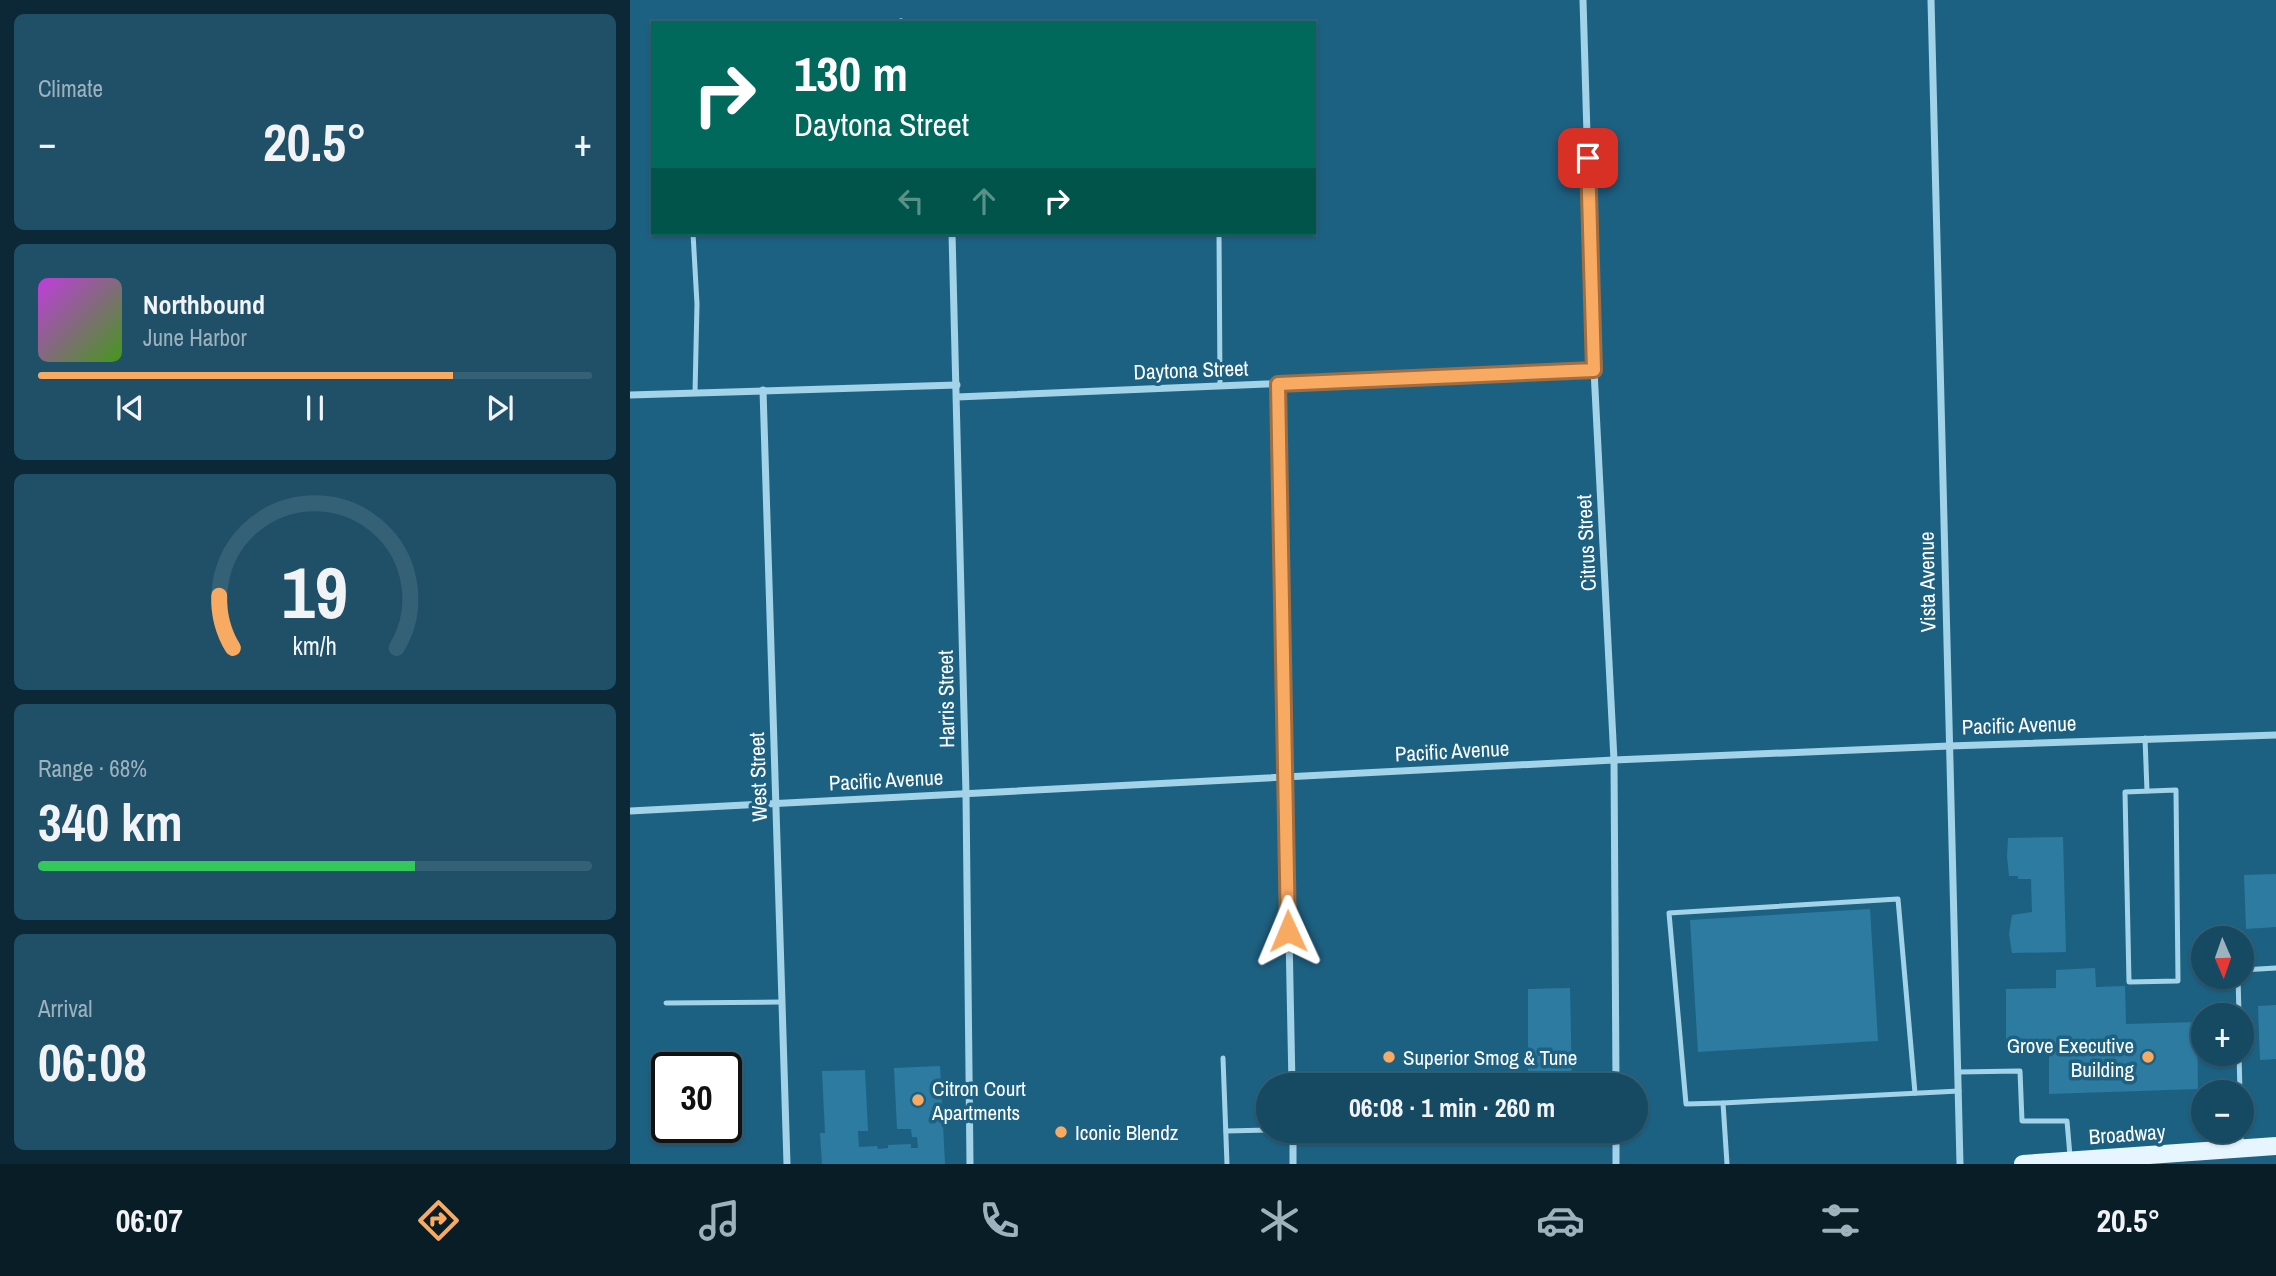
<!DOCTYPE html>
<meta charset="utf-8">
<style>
body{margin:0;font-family:"Archivo Narrow",sans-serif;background:#1f5068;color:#f1f3f6;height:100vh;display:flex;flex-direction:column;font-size:26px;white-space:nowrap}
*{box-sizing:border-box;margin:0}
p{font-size:23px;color:#9eb2be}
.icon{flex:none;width:38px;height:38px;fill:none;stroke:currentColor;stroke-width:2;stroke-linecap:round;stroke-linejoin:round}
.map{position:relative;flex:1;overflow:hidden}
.panel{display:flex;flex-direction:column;gap:14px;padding:14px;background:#0c2836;width:630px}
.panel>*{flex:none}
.guide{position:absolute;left:21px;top:21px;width:665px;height:214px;border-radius:0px;box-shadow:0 2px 5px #0004,0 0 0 2px #356177;background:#00695c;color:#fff;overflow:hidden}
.needle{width:46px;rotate:178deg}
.fabs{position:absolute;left:1561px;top:926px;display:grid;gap:14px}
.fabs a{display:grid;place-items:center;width:63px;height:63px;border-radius:50%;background:#164962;box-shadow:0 2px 5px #0004,0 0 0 2px #356177;font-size:35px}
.speed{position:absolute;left:21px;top:1052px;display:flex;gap:14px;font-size:35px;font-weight:700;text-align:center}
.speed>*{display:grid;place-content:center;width:91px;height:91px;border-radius:50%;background:#164962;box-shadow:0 2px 5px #0004,0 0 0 2px #356177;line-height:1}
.speed .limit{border:4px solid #111;border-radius:10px;background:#fff;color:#111}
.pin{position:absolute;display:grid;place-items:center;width:60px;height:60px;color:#fff;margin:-30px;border-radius:14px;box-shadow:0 4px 10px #0006}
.me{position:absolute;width:77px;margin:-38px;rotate:359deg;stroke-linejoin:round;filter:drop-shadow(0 0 5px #0008)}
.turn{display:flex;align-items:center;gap:24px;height:147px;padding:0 28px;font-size:32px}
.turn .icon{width:91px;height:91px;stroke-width:2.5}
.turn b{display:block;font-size:49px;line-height:60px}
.lanes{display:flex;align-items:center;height:66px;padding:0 28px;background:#0003;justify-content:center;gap:35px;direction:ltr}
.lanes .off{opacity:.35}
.big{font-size:52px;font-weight:800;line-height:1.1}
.panel .card{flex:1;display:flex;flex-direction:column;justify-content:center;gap:10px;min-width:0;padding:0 24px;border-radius:10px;background:#1f5068}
.panel .dial{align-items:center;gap:0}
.dial svg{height:182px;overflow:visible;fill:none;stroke:#356177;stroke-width:7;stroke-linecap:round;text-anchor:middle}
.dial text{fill:#f1f3f6;stroke:none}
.song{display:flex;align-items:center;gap:21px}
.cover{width:84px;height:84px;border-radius:10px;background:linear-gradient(135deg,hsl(290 70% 55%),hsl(100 70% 35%))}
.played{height:7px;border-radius:4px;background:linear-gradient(90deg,#f9aa62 75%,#356177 75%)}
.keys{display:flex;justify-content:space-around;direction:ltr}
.heat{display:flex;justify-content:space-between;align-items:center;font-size:38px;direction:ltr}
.charge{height:10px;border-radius:5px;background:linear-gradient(90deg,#34c759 68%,#356177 0)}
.trip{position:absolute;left:626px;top:1073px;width:392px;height:70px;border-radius:35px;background:#164962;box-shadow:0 2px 5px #0004,0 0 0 2px #356177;font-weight:800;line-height:70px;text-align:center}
.dock{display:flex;height:112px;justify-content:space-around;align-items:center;background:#091d27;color:#9eb2be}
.dock .icon{width:49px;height:49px}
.dock .current{color:#f9aa62}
.dock b{font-size:32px;color:#f1f3f6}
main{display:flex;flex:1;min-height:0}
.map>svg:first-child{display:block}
.building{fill:#2d7ba0}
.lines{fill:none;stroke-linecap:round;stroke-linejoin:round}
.lane{stroke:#a3d3e9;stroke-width:5}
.street{stroke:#a3d3e9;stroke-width:7}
.primary{stroke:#e7f5fe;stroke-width:18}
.route-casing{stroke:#a26e40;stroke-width:18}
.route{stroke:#f9aa62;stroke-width:12}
.poi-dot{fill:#f9aa62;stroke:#1d6182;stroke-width:2.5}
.labels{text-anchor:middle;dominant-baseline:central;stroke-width:7;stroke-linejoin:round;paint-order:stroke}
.street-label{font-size:21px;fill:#fff;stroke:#1d6182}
.poi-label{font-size:21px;fill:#fff;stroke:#1d6182;text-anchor:start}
</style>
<main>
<section class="panel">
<div class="card"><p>Climate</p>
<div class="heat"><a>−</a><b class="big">20.5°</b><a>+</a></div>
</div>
<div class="card">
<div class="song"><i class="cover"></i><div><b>Northbound</b><p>June Harbor</p></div></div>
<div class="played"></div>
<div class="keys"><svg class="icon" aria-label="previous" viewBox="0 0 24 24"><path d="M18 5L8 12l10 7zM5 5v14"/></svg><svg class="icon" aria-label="pause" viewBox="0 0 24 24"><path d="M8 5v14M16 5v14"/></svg><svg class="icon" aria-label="next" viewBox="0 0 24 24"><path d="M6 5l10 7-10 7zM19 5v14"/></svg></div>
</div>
<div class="card dial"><svg viewBox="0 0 100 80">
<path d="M14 69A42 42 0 1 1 86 69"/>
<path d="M14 69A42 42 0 0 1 8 46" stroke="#f9aa62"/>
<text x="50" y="56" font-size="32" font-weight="700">19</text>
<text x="50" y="72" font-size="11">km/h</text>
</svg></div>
<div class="card"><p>Range · 68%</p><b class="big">340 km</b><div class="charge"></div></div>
<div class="card"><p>Arrival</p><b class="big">06:08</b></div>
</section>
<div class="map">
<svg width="1646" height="1164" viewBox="0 0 1646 1164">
<rect width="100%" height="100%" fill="#1d6182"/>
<g class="building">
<path d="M1433 837 1436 952 1382 953 1379 934 1382 915 1402 912 1401 879H1388V876H1379L1377 857 1378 838Z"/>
<path d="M1646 874V927L1616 929 1614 875Z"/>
<path d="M1240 909 1248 1041 1068 1052 1060 920Z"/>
<path d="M1465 968 1466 987 1495 986 1496 1024 1567 1022 1568 1089 1419 1094V1045H1376V989L1426 988V970Z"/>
<path d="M940 988 942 1085H898V989Z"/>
<path d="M1646 1005V1059L1630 1060 1628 1006Z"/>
<path d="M310 1066 315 1164H192L190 1133H195L192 1071 235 1070 238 1131H228L229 1147 247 1146 248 1149 258 1148V1145L281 1144V1148H288L287 1137H282L281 1129H267L264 1068Z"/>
</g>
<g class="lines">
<g class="lane">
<path d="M63 233 67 304 65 393"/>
<path d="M589 233 590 386"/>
<path d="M1515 738 1517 791"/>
<path d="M1546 790 1548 981 1499 982 1495 792Z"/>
<path d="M1612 970 1646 968"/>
<path d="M1608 976 1609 1015"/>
<path d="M36 1003 151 1002"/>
<path d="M1609 1054 1610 1092"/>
<path d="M593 1058 597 1164"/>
<path d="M1328 1072 1390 1071 1392 1121H1437L1440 1156"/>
<path d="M1093 1103 1056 1104 1039 913 1268 899 1285 1093"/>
<path d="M1611 1130V1145"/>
<path d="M596 1131 639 1130"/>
<path d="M1097 1164 1093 1103 1329 1091"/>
</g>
<g class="street">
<path d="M953 0 964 370 984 760 986 1085"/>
<path d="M1301 0 1330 1164"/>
<path d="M271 22 272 23"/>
<path d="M322 233 336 794 340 1164"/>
<path d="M648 384 662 1085"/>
<path d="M133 390 157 1164"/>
<path d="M0 395 327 385"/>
<path d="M327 397 964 370"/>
<path d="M0 811 984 760 1319 746 1646 735"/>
<path d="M663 1130V1164"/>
<path d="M986 1130V1164"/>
</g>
<path class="primary" d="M1393 1164 1646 1146"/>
</g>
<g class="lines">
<g class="route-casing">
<path id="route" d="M658 931 648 384 964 370 958 158"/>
</g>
<use href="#route" class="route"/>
</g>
<g class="poi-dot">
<circle cx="759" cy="1057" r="7"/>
<circle cx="1518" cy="1057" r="7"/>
<circle cx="288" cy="1100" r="7"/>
<circle cx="431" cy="1132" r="7"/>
</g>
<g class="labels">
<g class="street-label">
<text transform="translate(561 370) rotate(-2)">Daytona Street</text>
<text transform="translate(956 543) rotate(-93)">Citrus Street</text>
<text transform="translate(1297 582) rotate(-91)">Vista Avenue</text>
<text transform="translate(316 699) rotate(-91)">Harris Street</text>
<text transform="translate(1389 725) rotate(-2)">Pacific Avenue</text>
<text transform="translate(822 751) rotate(-3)">Pacific Avenue</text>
<text transform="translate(128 777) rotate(-92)">West Street</text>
<text transform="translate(256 780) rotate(-3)">Pacific Avenue</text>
<text transform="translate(1497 1134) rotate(-4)">Broadway</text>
</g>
<g class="poi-label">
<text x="1504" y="1045" text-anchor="end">Grove Executive<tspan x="1504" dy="24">Building</tspan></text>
<text x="773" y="1057">Superior Smog &amp; Tune</text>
<text x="302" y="1088">Citron Court<tspan x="302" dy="24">Apartments</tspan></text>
<text x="445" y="1132">Iconic Blendz</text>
</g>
</g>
</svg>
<div class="fabs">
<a><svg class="needle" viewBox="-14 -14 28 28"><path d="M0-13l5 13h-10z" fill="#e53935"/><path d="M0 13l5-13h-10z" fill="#9eb2be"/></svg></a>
<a>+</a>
<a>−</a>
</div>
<div class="speed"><div class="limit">30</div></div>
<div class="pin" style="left:958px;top:158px;background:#d93025"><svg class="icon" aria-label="arrive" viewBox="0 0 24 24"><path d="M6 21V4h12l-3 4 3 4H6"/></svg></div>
<svg class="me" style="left:658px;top:931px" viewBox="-20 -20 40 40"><path d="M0-17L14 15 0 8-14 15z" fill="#f9aa62" stroke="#fff" stroke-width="4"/></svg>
<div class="trip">06:08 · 1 min · 260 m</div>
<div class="guide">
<div class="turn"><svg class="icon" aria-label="right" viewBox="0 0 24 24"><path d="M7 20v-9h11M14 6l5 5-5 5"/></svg><div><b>130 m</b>Daytona Street</div></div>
<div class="lanes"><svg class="icon off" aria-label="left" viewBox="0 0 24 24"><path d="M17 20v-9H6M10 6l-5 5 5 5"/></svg><svg class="icon off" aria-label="ahead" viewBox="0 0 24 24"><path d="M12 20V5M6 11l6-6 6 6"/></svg><svg class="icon" aria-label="right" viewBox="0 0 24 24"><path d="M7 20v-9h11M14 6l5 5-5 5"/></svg></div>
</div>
</div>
</main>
<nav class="dock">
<b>06:07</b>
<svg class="icon current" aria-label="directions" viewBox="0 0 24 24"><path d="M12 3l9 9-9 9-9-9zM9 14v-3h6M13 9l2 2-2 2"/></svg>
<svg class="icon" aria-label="music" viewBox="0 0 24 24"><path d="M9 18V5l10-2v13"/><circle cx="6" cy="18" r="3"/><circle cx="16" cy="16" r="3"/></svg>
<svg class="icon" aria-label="phone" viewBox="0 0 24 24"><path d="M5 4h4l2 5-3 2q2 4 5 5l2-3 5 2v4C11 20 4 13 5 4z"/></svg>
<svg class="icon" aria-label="climate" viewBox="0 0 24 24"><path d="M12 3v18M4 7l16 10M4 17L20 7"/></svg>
<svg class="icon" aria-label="car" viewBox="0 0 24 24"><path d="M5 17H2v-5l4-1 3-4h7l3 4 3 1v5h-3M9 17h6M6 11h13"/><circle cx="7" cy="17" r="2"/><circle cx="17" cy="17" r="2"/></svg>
<svg class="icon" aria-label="filters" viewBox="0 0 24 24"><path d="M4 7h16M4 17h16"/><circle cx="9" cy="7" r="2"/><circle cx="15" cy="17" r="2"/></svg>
<b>20.5°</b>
</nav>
